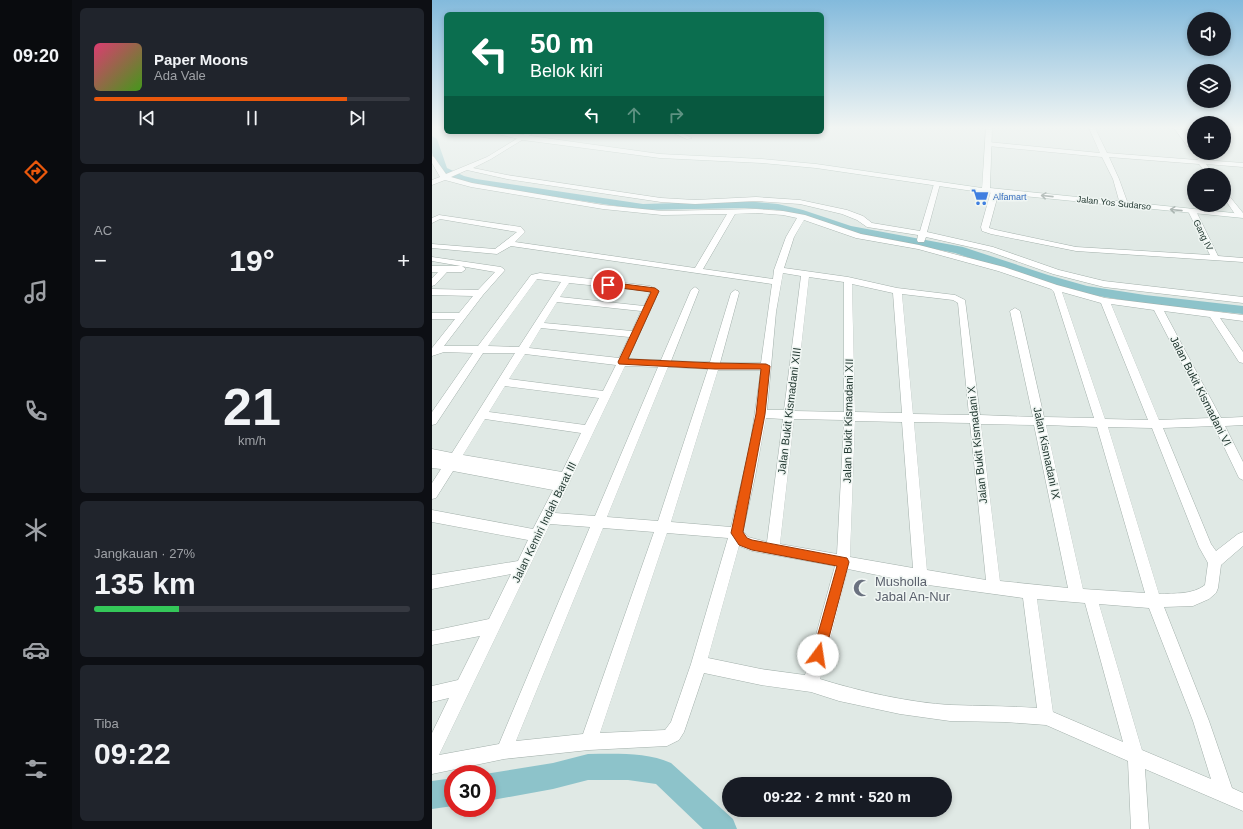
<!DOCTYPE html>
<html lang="id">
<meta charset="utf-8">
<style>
body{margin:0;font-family:Arial,sans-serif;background:#20242c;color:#f1f3f6;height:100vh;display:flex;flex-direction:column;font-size:15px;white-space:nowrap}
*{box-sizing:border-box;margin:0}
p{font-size:13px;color:#9ea1a6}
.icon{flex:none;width:22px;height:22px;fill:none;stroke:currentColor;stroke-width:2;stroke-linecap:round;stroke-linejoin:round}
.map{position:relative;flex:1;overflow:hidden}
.drawer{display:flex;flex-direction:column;gap:8px;padding:8px;background:#0d0f14;width:360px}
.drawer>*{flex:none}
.hud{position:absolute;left:12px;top:12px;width:380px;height:122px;border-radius:6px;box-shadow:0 2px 6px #0003;background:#0b6e4f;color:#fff;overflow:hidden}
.controls{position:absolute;left:755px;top:12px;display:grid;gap:8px}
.controls a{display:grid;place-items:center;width:44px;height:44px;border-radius:50%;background:#171b24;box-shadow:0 2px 6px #0003;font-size:20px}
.speed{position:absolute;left:12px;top:765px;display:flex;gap:8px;font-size:20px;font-weight:700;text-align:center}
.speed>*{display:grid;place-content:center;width:52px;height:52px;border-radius:50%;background:#171b24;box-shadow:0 2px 6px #0003;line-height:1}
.speed .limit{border:6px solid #d22;background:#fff;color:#111}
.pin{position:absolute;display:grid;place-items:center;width:34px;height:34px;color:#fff;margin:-17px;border:2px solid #fff;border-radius:50%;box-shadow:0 1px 4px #0007}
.me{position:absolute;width:44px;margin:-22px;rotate:14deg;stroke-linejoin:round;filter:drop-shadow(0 0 3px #0008)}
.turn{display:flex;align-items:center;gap:14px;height:84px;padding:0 20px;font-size:18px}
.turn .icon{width:52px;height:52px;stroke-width:2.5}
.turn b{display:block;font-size:28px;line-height:34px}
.lanes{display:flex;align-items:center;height:38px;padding:0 20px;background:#0003;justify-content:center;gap:20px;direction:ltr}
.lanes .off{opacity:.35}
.big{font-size:30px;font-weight:600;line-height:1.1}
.drawer .card{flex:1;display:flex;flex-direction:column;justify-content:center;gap:6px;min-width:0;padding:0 14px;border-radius:6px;background:#20242c}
.drawer .dial{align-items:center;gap:0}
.dial b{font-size:52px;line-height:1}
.song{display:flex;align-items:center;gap:12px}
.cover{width:48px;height:48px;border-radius:6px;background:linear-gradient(135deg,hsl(340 70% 55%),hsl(100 70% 35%))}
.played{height:4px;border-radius:2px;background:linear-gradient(90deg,#ea580c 80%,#363941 80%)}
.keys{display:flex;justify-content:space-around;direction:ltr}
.heat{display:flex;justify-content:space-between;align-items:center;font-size:22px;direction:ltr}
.charge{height:6px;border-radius:3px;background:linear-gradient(90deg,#34c759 27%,#363941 0)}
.trip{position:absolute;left:290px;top:777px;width:230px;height:40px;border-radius:20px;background:#171b24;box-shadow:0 2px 6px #0003;font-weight:600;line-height:40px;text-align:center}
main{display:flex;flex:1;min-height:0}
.tabs{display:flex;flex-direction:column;width:72px;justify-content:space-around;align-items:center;background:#090b0e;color:#9ea1a6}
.tabs .icon{width:28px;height:28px}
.tabs .selected{color:#ea580c}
.tabs b{font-size:18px;color:#f1f3f6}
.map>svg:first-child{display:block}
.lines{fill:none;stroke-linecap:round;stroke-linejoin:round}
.river{fill:#8dc3ca;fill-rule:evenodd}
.street-casing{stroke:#a3b0ab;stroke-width:1}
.secondary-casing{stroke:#a0b4ac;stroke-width:1}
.street{fill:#fff;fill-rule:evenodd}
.secondary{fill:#fff;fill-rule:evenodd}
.oneway{stroke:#909c98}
.route{fill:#ea580c;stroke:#983908}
.labels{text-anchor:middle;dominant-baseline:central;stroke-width:3;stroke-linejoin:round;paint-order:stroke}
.far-shop-label{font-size:9px;fill:#366cbe;stroke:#f0f6f3;text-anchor:start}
.far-street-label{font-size:9px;fill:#223831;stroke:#f0f6f3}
.street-label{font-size:11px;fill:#223831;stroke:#f0f6f3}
.near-worship-label{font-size:13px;fill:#5b616d;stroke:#f0f6f3;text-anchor:start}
</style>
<main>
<nav class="tabs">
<b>09:20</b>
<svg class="icon selected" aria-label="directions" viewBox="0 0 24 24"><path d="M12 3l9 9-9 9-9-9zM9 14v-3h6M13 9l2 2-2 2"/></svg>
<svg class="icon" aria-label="music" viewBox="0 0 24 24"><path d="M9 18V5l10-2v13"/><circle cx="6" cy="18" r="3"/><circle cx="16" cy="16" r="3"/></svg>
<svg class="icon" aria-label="phone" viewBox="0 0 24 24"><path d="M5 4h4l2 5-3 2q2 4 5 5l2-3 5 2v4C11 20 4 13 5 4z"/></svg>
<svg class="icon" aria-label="climate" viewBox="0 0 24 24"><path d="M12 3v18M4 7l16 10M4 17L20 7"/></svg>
<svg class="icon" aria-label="car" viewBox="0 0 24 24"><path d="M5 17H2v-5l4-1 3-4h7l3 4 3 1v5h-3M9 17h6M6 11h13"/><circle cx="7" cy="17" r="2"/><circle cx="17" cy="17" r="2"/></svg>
<svg class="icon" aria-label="filters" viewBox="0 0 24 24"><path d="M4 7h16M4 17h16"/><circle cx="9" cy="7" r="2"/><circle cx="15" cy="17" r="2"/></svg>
</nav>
<section class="drawer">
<div class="card">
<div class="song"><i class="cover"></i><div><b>Paper Moons</b><p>Ada Vale</p></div></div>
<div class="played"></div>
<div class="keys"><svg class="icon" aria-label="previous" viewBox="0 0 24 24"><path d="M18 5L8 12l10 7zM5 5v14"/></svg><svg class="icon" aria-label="pause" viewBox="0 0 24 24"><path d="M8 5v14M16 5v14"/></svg><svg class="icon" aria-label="next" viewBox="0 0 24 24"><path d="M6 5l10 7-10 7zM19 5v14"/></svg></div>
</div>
<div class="card"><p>AC</p>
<div class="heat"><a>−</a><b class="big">19°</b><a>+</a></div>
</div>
<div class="card dial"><b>21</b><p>km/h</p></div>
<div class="card"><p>Jangkauan · 27%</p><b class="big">135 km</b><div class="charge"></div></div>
<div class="card"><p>Tiba</p><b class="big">09:22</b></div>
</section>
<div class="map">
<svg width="811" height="829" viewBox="0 0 811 829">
<rect width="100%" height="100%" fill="#e0e9e5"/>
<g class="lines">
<g class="river">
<path d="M0 136 5 139 15 168 32 176 44 179 211 204 313 201 346 204 371 210 419 226 531 247 616 275 655 286 713 295 811 306V314L713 304 655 294 621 286 523 253 416 232 346 210 313 208 211 210 44 185 24 180 7 172 0 153Z"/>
<path d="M156 754C184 754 214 752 239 763L301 819 305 829H271L224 784 196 780H156L121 789 55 801V774H53L121 763Z"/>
<path d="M21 778V806L0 809V781Z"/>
</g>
<g class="street-casing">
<g id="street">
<path d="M657 128H663L675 153 765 160 768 158 771 160 811 163V167L774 164 782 175H776L767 164 677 157 687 179 696 204 692 206 688 204 681 179 670 157 556 146 553 144 556 142 668 153Z"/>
<path d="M742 128H748L762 147V153L760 152Z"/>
<path d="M96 132H103L59 159 41 168 75 175 229 198 263 200 324 197 368 200 415 210 431 216 440 223 488 231 502 184 505 182 508 184 495 232 561 247 627 270 672 281 811 297V303L672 287 621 274 556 251 494 237 492 242H486L485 240 486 235 435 227 425 220 410 214 368 204 324 201 263 204 229 202 75 179 35 170 19 177 40 183 171 205 230 211 324 209 351 211 373 215 429 234 487 245 572 267 625 285 673 298 811 315V321L788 318 811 352V363L807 362 778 317 732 311 789 418 811 417V425L793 426 811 462V480L807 478 782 426 731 428 779 544 784 551 806 534 811 532V546L789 565 786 588 784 593 777 599 761 606 732 607 777 721 800 788 811 793V811L713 769 717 829H699L696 761 614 725 573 722 518 721 468 714 407 701 379 692 329 685 272 673 252 732 247 740 235 746 157 750 72 759 0 774V733L17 698 0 702V686L26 680 48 636 0 645V631L57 619 79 574 0 589V575L86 561 96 540 0 522V510L101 529 121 490 21 471 4 498 0 499V483L9 469 0 468V449L20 453 83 353H51L4 424 0 425V412L41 353 12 352 0 356V348L23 319H0V313H27L41 296 0 295V289L46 290 63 272 0 261V257L69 267 73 270 51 295 12 346H46L99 275 108 273 218 286 227 291 196 359 229 360 259 290 263 287 267 290 239 361 278 362 299 293 303 290 306 291 307 293 288 363H329L340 284 79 246 65 254 0 248V244L63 249 85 232 8 219 0 223V218L7 215 89 227 93 232 83 242 263 268 295 214 230 215 171 209 39 187 13 180 0 185V180L8 177 0 163V156L2 157 14 174 55 157ZM324 213 351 215 365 218 354 237 342 270 341 279 271 269 303 214ZM372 220 424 238 486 249 566 271 619 289 622 292 662 418 612 417 588 311 583 308 578 311 601 417 548 415 533 300 523 295 465 288 416 277 352 268 362 237ZM351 273 369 276 352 410H335L344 312ZM377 277 412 282V412L362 411ZM105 279 129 282 87 347 56 346ZM137 283 216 291 218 292 212 306 128 297ZM420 284 461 293 470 413 423 412ZM630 292 669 303 716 420 673 419ZM470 294 521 300 526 303 537 415 481 414ZM125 302 209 311 200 331 112 323ZM679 304 722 310 778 418 727 420ZM109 328 197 337 187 358 97 348ZM93 354 184 365 171 391 77 379ZM193 366 226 367 163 516 123 513ZM236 367 276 369 226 521 175 517ZM286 370H329L318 446 299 527 239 522ZM73 386 167 398 153 425 57 412ZM334 418 351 419 335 542 316 537 311 531 323 477ZM53 419 149 433 130 472 31 455ZM362 419 412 420 405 554 348 544ZM423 421 470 422 481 568 418 557ZM482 422 538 423 554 580 495 570ZM549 424 602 425 636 588 568 581ZM614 425 665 427 713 593 651 589ZM676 427 720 428 767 547 776 563 773 585C760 595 743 593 727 594ZM118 524 158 527 67 744 7 755ZM171 528 222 532 151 734 84 741ZM235 533 296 538 259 664 239 722 233 730 168 733ZM307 546 320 551 403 566 373 675 329 669 276 658ZM416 569 489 584 591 598 605 708C576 706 548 706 519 705 479 703 426 691 388 679ZM605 599 653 603 691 742 621 712ZM667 604 717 608 761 721 779 779 710 750Z"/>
<path d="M239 132H247L260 138 255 139Z"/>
<path d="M563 189 567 191 557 228 564 230 644 247 778 255 756 211 760 209 764 211 786 256 811 258V262L644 251 559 234 550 231 549 227 559 191Z"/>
<path d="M792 191 794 192 811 213V217H805L792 198Z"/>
<path d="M0 266H30L34 269 30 272H15L3 285 0 286V278L6 272H0Z"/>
</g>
</g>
<g class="secondary-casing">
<path id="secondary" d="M554 128H560L558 188 811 214V218L541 191 384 168 330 163 228 158 91 140 57 132H70L228 154 330 159 384 164 550 188Z"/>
</g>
<use href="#street" class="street"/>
<use href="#secondary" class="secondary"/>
</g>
<defs><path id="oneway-shaft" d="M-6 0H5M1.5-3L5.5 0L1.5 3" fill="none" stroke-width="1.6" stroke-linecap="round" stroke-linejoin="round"/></defs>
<g class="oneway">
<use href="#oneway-shaft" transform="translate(615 196) rotate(-174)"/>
<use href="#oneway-shaft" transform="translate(744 210) rotate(-174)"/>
</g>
<linearGradient id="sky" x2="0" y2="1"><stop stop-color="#83badc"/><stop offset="0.52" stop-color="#f1f5f3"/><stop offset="1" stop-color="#f1f5f3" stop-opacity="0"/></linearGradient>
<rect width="811" height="245" fill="url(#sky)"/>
<path class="route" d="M176 282 223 288 227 291 196 359 283 363 334 364 338 366 333 414 311 532 315 538 320 540 415 558 417 562 391 660 386 662 382 660 380 655 405 566 320 550 307 545 299 533 324 414 329 369H283L187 364 186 362 219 292 174 286 173 285Z"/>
<defs>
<g id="supermarket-bare" transform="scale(1.38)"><path d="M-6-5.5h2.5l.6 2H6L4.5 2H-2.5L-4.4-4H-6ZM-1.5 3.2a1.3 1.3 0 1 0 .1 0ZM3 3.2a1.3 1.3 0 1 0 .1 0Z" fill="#3f7fe0" stroke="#f0f6f3" stroke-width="2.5" paint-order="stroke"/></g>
<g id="mosque-bare" transform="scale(1.38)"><path d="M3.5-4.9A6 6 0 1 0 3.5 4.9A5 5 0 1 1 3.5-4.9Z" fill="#6b7280" stroke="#f0f6f3" stroke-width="2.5" paint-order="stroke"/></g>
</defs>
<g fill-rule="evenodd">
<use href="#supermarket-bare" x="548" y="197"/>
<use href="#mosque-bare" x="430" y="588"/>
</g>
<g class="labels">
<g class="far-shop-label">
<text x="561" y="197">Alfamart</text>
</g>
<g class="far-street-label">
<text transform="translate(682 203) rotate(6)">Jalan Yos Sudarso</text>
<text transform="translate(771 235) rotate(64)">Gang IV</text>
</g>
<g class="street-label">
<text transform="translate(769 391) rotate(63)">Jalan Bukit Kismadani VI</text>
<text transform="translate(357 411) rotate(-83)">Jalan Bukit Kismadani XIII</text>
<text transform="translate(416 421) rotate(-89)">Jalan Bukit Kismadani XII</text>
<text transform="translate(545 445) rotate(-96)">Jalan Bukit Kismadani X</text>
<text transform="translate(615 453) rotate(78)">Jalan Kismadani IX</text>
<text transform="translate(112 522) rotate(-64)">Jalan Kemiri Indah Barat III</text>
</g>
<g class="near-worship-label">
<text x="443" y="581">Musholla<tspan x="443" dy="15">Jabal An-Nur</tspan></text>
</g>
</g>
</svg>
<div class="controls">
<a><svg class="icon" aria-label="sound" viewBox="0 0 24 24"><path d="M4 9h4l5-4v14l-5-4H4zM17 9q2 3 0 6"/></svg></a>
<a><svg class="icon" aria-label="layers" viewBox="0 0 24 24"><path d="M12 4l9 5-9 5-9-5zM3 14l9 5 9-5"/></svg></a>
<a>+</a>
<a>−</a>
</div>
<div class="speed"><div class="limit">30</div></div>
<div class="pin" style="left:176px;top:285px;background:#d93025"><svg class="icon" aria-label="arrive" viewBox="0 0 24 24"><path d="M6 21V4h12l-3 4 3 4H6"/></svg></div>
<svg class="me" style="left:386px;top:655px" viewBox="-20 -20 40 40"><circle r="19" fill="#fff"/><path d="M0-13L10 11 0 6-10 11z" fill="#ea580c"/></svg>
<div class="trip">09:22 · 2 mnt · 520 m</div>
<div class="hud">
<div class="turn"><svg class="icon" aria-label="left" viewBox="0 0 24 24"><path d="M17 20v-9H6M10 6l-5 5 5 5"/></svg><div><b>50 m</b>Belok kiri</div></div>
<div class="lanes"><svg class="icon" aria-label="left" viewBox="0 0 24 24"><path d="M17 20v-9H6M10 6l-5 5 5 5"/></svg><svg class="icon off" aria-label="ahead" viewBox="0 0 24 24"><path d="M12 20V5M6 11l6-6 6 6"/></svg><svg class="icon off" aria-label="right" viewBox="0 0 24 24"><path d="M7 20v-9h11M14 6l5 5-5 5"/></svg></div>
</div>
</div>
</main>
